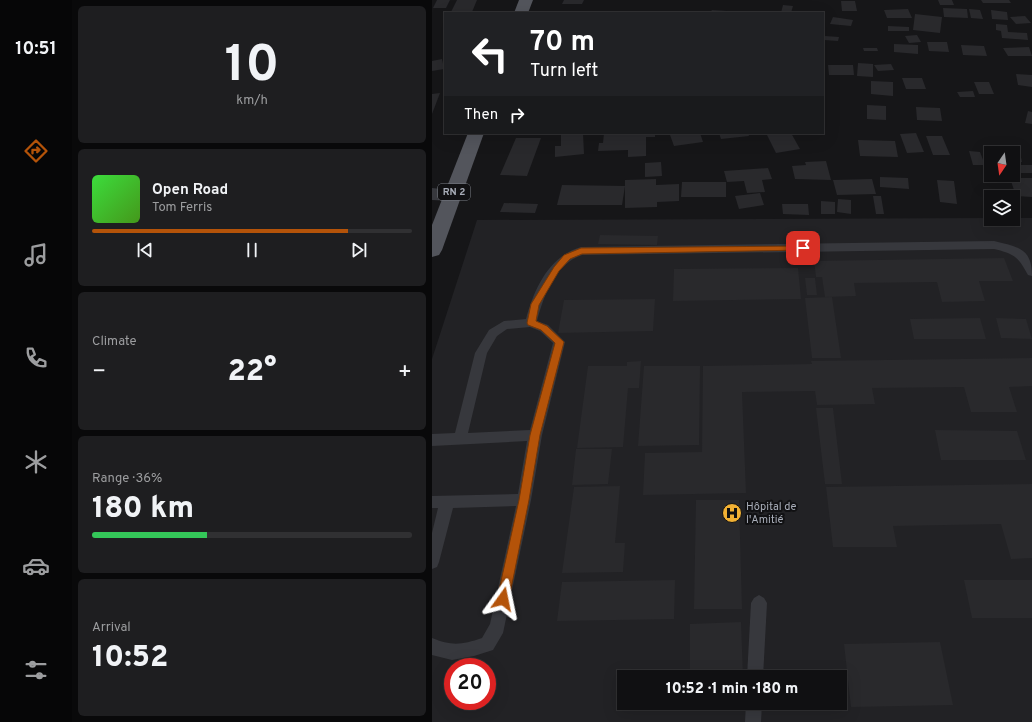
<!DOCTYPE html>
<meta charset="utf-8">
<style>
body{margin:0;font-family:Overpass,sans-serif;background:#1e1e20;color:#f1f3f6;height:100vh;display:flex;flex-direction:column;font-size:15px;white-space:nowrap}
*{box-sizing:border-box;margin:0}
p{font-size:13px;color:#9c9d9f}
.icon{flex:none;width:22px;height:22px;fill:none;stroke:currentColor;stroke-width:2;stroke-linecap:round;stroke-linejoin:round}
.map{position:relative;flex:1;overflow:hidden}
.panel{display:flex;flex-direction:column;gap:6px;padding:6px;background:#09090a;width:360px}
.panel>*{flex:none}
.top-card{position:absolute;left:12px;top:12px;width:380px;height:122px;border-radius:0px;box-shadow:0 4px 16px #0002,0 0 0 1px #303032;background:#202124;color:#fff;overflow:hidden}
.needle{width:26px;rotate:193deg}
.buttons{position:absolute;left:552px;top:146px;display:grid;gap:8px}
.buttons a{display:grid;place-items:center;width:36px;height:36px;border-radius:0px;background:#101012;box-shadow:0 4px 16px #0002,0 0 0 1px #303032;font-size:20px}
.speed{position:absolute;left:12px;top:658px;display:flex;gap:8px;font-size:20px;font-weight:700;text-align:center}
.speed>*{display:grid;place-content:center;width:52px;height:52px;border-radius:50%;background:#101012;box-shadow:0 4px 16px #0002,0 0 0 1px #303032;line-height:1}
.speed .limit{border:6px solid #d22;background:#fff;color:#111}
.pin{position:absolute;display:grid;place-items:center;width:34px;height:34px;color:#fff;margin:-17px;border-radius:8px;box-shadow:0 2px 6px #0006}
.me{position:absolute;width:44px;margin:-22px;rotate:12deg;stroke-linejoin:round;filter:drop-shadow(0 0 3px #0008)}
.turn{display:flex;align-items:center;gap:14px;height:84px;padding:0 20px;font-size:18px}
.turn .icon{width:52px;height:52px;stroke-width:2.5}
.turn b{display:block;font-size:28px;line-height:34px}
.then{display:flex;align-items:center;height:38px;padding:0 20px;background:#0003;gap:8px;font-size:15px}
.big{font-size:30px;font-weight:800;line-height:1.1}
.panel .tile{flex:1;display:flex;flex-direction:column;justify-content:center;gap:6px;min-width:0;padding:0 14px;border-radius:6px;background:#1e1e20}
.panel .dial{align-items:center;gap:0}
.dial b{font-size:52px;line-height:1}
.song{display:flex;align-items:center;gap:12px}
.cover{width:48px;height:48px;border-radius:6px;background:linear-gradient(135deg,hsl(120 70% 55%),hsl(100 70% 35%))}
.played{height:4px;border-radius:2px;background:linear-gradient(90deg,#b45309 80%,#303032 80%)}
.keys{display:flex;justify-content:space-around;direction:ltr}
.heat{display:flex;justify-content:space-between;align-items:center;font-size:22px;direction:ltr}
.charge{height:6px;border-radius:3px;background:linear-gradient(90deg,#34c759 36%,#303032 0)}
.trip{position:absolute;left:185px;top:670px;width:230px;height:40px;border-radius:0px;background:#101012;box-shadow:0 4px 16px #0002,0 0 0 1px #303032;font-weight:800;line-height:40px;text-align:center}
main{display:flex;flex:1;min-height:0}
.menu{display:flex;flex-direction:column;width:72px;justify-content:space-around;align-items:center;background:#060607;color:#9c9d9f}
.menu .icon{width:28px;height:28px}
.menu .on{color:#b45309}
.menu b{font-size:18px;color:#f1f3f6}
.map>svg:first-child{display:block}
.built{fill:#222225;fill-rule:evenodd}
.building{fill:#29292c}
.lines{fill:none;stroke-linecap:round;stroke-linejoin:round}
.service{fill:#37383d;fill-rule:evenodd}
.tertiary{fill:#37383d;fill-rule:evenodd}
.primary{fill:#53555c;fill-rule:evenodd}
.route{fill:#b45309;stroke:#753606}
.labels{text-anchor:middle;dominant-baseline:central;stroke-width:4;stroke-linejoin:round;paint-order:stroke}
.shield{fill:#111113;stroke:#7b7e86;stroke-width:1}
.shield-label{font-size:10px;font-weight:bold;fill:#a8adb8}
.poi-label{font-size:11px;fill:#a8adb8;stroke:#111113;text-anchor:start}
</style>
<main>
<nav class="menu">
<b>10:51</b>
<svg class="icon on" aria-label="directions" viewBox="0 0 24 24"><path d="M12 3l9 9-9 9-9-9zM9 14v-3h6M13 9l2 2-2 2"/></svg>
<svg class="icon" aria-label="music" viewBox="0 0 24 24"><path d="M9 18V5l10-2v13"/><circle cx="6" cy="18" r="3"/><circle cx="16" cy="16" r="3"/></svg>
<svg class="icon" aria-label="phone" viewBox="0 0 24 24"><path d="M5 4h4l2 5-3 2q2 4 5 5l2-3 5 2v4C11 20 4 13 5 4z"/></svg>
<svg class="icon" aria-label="climate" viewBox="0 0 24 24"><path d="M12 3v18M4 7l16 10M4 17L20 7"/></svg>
<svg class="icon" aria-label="car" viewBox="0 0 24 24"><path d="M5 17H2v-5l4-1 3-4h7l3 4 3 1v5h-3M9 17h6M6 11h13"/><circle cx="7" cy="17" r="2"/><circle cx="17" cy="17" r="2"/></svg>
<svg class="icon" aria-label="filters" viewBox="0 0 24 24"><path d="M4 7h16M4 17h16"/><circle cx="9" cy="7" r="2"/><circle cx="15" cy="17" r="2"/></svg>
</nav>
<section class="panel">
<div class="tile dial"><b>10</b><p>km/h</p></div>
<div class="tile">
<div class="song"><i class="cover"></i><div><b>Open Road</b><p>Tom Ferris</p></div></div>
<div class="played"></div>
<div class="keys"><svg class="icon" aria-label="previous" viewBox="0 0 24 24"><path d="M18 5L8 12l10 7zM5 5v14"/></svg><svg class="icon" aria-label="pause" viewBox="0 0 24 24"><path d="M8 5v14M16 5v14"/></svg><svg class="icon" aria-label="next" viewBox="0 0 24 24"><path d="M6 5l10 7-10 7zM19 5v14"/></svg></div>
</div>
<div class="tile"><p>Climate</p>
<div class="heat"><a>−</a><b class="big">22°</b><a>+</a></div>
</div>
<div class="tile"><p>Range · 36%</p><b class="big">180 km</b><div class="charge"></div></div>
<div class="tile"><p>Arrival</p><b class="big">10:52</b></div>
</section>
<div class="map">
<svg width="600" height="722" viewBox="0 0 600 722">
<rect width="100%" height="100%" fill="#161618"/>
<path class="built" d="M559 218H600V722H0V359L45 220ZM21 667H55V701H21ZM192 677H408V703H192Z"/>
<g class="building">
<path d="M5 0H18L14 8H1Z"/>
<path d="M25 0H45L40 12H19Z"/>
<path d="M132 0H152L150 4H130Z"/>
<path d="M506 0H520L522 5H508Z"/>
<path d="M549 0H577L579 3H551Z"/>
<path d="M409 1H423L425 11H410Z"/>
<path d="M351 5 361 6 359 13H349Z"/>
<path d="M511 8 535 9 536 18 512 17Z"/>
<path d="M476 9 480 18H455L452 10Z"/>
<path d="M537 9 548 10 551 19 539 18Z"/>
<path d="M280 10 309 12V13H278Z"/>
<path d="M559 10 575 12 576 20 560 19Z"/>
<path d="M483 14 510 17 508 33 481 30Z"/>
<path d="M593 16 599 23 584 24 578 17Z"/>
<path d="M401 17 421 20 419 26 398 24Z"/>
<path d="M564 24 575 25 576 32 595 33 596 40 570 38 569 31 564 30Z"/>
<path d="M456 26 477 27V31H456Z"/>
<path d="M485 35 489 42 477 43 473 36Z"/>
<path d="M393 36 407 37 406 41 392 40Z"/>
<path d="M495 42H515L517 52 497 51Z"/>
<path d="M462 44 486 45V54L462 52Z"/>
<path d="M529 45 552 46 555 56 531 55Z"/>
<path d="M597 47 600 56H576L571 48Z"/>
<path d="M431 48H445L446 51H432Z"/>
<path d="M10 59 12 69 0 71V61Z"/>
<path d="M426 63 441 64V77L425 76Z"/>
<path d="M459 64 462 70 446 71 442 65Z"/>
<path d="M396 65H421L422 75H397Z"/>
<path d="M584 74 600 75V87L586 85Z"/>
<path d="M470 78H490L494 89H474Z"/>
<path d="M439 81 461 82V96L439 94Z"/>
<path d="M542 82H557L562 94H547Z"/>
<path d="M541 91 543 97H528L525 92Z"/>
<path d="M8 93 0 114V94Z"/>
<path d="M435 105 454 106V120L435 119Z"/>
<path d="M484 107 508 108 510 121 485 120Z"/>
<path d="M596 111 600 112V124L593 123Z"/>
<path d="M129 133H151L152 154 123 157V146H129Z"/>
<path d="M172 133H223V137H214V156L196 157V150L166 151 167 143H171Z"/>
<path d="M249 133H268L271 142 242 146 238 135Z"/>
<path d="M287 133H316L317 136 289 139Z"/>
<path d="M334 133H359L368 149 344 153Z"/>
<path d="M484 133 492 152 475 153 468 134Z"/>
<path d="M494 136H510L518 155H501Z"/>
<path d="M84 138H109L95 176 68 175Z"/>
<path d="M426 140 463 141 466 157 428 156Z"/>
<path d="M558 145 587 147 590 162H581V153H559Z"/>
<path d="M537 151 548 152 553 165H541Z"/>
<path d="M394 161 399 180 363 179 360 166 374 165 373 162Z"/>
<path d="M229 162 230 176 213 177V163Z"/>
<rect x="581" y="165" width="19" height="8"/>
<path d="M336 168 340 179 330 180 333 192 315 193 312 181 295 182 292 171Z"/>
<path d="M448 177 476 178 477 189 448 187Z"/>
<path d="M578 178H600V197L584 196Z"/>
<path d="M224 179V185L247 184V201L225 202V207L193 208V180Z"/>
<path d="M440 179 444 194 405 195 401 180Z"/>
<path d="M505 180 522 181 525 204 508 202Z"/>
<path d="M250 182H294V197H249Z"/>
<path d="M130 185 193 186 190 205H125Z"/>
<path d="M328 193 332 205 307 209 303 196Z"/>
<path d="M441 196H449L452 214H444Z"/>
<path d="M406 199 419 200V214L405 212Z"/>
<path d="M389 201 403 202V214H389Z"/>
<path d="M72 203 106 204 103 213 68 212Z"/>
<path d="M350 204H376L377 215 351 214Z"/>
<path d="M168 235 226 236 225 245 166 244Z"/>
<path d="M572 258 581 281H547L553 301 510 302 505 282 422 283 424 296 393 297 390 277H384L382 261Z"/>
<path d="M366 268 369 299 241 301 242 269Z"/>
<path d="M373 278H383L385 295H375Z"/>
<path d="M400 297 409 358H380L373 298Z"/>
<path d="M223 299 221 331 126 333 132 300Z"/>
<path d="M548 318 554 339H482L478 319Z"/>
<path d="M564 318 594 319 600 339 569 338Z"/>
<path d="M600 358V386L577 387 585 412H539L532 387 440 388 443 404 385 405 383 391 310 392 314 493 211 495 213 453 270 452 271 366 380 364 379 361Z"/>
<path d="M209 361 207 388H196L191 447 145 448 156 366H195V362Z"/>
<path d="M212 366H268L267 445 206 446Z"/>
<path d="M384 408H401L410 484H393Z"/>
<path d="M503 430 585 431 594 460H509Z"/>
<path d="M144 449H180L176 484 140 485Z"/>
<path d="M600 484V558L579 559 569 524 461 526 465 547H401L394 487Z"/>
<path d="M188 486 183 543H193L191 572 130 573 142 487Z"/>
<path d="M264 500H307L310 609H262Z"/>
<path d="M243 580 242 619 125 621 130 582Z"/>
<path d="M532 580H600V618H540Z"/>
<path d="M309 622 311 677H258V624Z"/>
<path d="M508 642 521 705 419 707 412 644Z"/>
</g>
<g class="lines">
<g class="service">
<path d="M562 241C586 247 600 248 600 276L596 275C586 257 583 254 562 249L150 255C123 264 112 295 105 321L116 325 133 342 110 435 99 500 71 633 61 650 42 656 20 660 0 655V638C19 646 30 645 50 638L58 624 84 506 21 508 7 562 5 567 0 569V533L6 508H0V496L86 494 95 441 0 446V434L23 433 43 353 57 330 72 321 94 319C102 289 117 256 149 247ZM98 327 108 331 121 343 98 430 36 433 55 353 65 336 75 329Z"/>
<path d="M327 595 332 598 335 603 331 677H315L319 603 322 598Z"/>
<path d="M314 703H330L329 722H313Z"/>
</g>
<path class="tertiary" d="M0 188 27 191 30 195 27 199 21 201 0 200Z"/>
<g class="primary">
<path d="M87 0H101L96 13H82Z"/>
<path d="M36 133H52L10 250 7 255 0 257V225Z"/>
</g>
</g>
<path class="route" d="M371 246 375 248 374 250 150 254 138 259 127 271 107 305 104 321 115 326 132 342 108 435 97 500 77 599 75 603 71 605 67 603 65 599 87 500 98 435 123 343 109 330 96 325 95 323 99 304 122 267 132 255 149 248Z"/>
<defs>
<g id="hospital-disc" transform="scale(1)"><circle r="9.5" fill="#f2b134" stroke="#111113"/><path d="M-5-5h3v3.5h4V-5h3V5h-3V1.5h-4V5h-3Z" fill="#111"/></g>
</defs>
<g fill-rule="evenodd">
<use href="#hospital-disc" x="300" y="513"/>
</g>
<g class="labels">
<rect class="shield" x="6" y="184" width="32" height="16" rx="3"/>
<g class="shield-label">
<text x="22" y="192">RN 2</text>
</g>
<g class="poi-label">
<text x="314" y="507">Hôpital de<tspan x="314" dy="13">l'Amitié</tspan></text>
</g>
</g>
</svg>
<div class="buttons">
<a><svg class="needle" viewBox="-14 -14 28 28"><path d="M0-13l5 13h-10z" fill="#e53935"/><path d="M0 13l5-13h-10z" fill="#9c9d9f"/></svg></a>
<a><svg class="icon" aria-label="layers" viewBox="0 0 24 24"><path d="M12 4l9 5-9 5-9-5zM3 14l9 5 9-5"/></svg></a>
</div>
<div class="speed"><div class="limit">20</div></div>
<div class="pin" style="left:371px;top:248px;background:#d93025"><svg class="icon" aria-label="arrive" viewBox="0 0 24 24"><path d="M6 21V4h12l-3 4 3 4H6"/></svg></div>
<svg class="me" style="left:71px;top:599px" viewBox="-20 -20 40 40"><path d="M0-17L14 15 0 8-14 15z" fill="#b45309" stroke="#fff" stroke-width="4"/></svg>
<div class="trip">10:52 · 1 min · 180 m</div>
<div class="top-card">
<div class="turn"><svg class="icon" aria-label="left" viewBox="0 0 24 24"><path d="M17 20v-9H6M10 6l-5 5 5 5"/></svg><div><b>70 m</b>Turn left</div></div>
<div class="then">Then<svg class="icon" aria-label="right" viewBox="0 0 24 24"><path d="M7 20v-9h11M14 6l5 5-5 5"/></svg></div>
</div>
</div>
</main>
